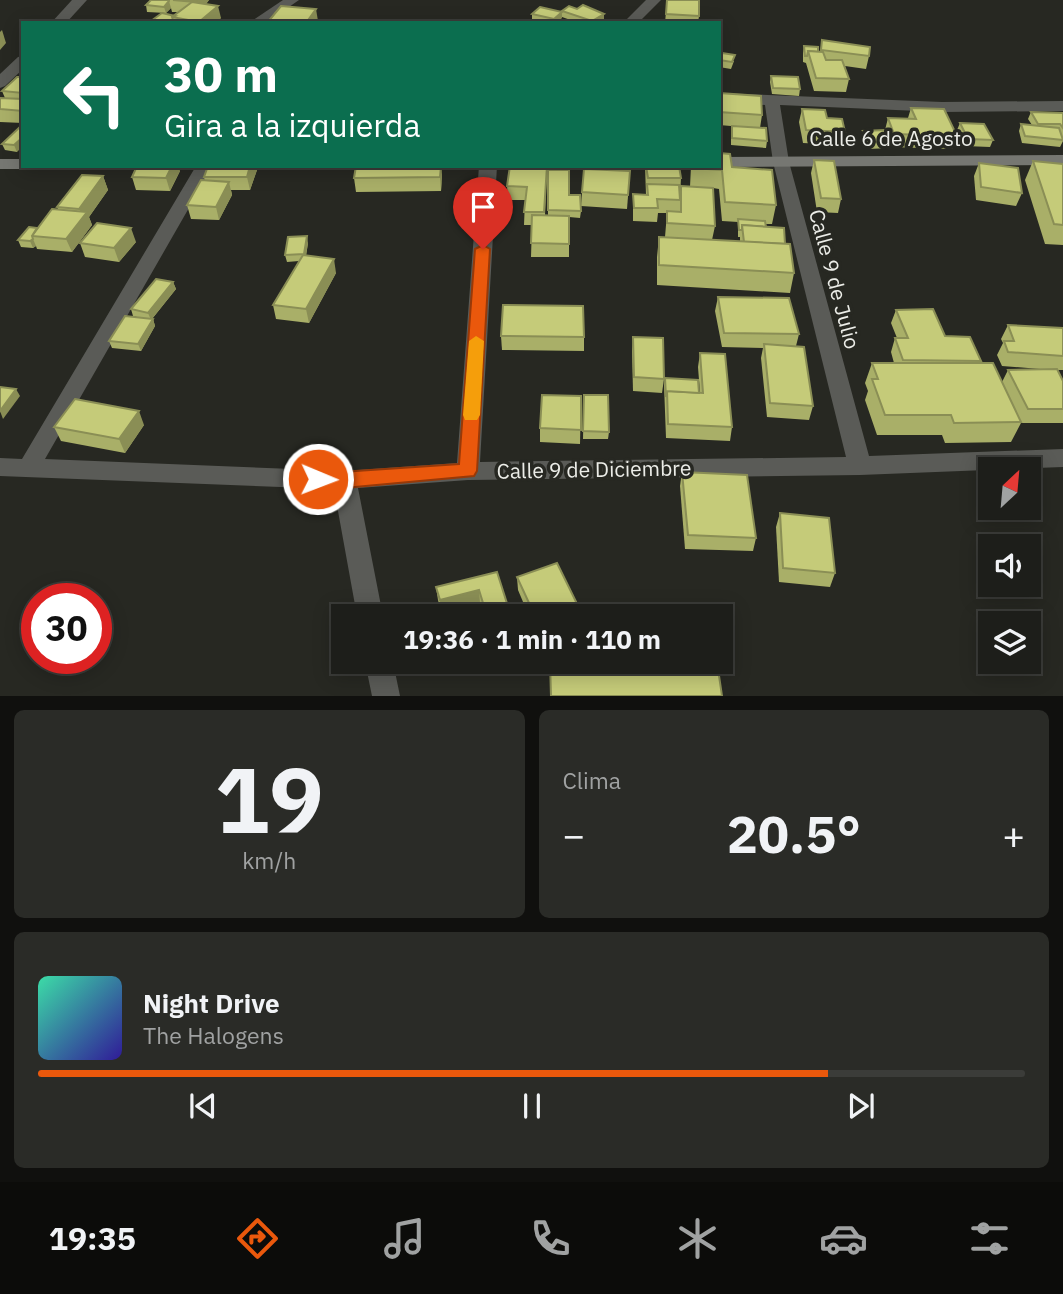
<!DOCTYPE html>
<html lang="es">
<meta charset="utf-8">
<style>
body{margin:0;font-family:"IBM Plex Sans",sans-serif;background:#2a2b27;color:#f1f3f6;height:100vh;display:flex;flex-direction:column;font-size:26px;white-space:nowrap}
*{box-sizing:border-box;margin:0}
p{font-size:23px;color:#a0a2a2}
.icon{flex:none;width:38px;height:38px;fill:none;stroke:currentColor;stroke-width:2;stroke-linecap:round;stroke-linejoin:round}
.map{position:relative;height:696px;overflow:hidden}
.sheet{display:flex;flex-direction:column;gap:14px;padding:14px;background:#10100e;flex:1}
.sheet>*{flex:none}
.guide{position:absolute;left:21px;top:21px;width:700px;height:147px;border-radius:0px;box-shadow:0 4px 18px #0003,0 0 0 2px #3b3c39;background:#0b6e4f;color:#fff;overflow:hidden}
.needle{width:46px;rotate:26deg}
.tools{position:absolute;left:978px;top:457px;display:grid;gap:14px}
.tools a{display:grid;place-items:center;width:63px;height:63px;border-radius:0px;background:#1d1e1a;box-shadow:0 4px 18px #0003,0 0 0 2px #3b3c39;font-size:35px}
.speed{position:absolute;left:21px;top:583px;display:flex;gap:14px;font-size:35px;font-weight:700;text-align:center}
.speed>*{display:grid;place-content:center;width:91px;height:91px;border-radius:50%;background:#1d1e1a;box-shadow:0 4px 18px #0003,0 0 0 2px #3b3c39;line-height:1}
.speed .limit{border:10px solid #d22;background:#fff;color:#111}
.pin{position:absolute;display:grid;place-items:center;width:60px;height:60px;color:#fff;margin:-72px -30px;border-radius:50% 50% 50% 0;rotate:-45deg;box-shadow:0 0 7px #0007}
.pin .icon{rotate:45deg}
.me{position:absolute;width:77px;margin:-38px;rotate:91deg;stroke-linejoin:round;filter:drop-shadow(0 0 5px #0008)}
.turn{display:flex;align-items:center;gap:24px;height:147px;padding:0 28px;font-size:32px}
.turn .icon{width:91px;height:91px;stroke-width:2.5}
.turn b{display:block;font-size:49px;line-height:60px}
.big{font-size:52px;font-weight:800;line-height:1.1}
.sheet .tile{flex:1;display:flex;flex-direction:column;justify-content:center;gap:10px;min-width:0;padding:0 24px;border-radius:10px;background:#2a2b27}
.sheet .dial{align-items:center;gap:0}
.dial b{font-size:91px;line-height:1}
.song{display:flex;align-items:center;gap:21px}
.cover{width:84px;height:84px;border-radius:10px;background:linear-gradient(135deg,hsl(160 70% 55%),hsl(250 70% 35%))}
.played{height:7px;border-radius:4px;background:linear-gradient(90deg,#ea580c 80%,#3b3c39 80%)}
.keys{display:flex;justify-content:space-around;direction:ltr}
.heat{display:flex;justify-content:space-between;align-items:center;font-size:38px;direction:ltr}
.sheet .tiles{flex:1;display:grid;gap:14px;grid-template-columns:1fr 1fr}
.tile:last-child{grid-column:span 2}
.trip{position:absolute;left:331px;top:604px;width:402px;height:70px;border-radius:0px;background:#1d1e1a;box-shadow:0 4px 18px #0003,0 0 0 2px #3b3c39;font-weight:800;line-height:70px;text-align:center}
.tabs{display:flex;height:112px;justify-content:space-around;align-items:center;background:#0c0c0a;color:#a0a2a2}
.tabs .icon{width:49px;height:49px}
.tabs .on{color:#ea580c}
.tabs b{font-size:32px;color:#f1f3f6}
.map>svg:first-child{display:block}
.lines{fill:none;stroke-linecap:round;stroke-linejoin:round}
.minor{fill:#5a5b57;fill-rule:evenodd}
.secondary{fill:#767772;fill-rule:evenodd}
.wall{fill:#a9af68;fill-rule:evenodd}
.shaded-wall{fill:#8a8e55}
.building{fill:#c5cb79;stroke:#8a8e55;stroke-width:2}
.route{fill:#ea580c;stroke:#983908;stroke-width:2}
.slow{fill:#f59e0b}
.labels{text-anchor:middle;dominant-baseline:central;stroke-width:7;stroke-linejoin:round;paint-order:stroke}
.street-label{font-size:21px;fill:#ecede8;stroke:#272822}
</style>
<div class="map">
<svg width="1063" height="696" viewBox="0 0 1063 696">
<rect width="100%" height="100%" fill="#272822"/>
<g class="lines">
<g class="minor">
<path d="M72 0H87L66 23H51Z"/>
<path d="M283 0H299L266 23H249Z"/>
<path d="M646 0H661L638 23H623Z"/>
<path d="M23 56V69L5 86 0 88V74L18 57Z"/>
<path d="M719 93 942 102 1063 101V111L942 112 780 105 789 162 869 456 1063 449V467L860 475 468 480 358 488 383 616H357L334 489 0 476V458L22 459 196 166H213L45 459 344 471 457 463 479 166H497L480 462 846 457 773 162 765 105 719 103Z"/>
<path d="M365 662H393L400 696H372Z"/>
</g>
<g class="secondary">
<path d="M1063 155V165L719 167 716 166H719V157Z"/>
<path d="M0 159H23V166H30L23 169H0Z"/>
</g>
</g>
<g class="wall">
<path d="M151 0H209L206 4 221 18 215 23H158L175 16 179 12H172L171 8 166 13 147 12 146 5Z"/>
<path d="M667 0 699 16 698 23H665Z"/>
<path d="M562 11 604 20 599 23H579L562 17 557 23H542L532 20V14L562 12Z"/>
<path d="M822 40 869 56 866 69 845 66 849 79 846 92 814 91 806 63 803 62V53L804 46 820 52Z"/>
<path d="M719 60 734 61 731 69 719 67Z"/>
<path d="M771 76 800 89 799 96 772 94 770 82Z"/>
<path d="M23 77V123L0 122V98H5L2 91Z"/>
<path d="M719 93 762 115 760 128 767 141 766 148 731 145V126L719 125Z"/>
<path d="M911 108 957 136 952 149 890 147V146L889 148 868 149 862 138 863 131 885 130 888 118H908Z"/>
<path d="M802 109 827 118 845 132 841 145 803 143 799 122Z"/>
<path d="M1031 112 1063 113V141L1060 147 1022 143 1019 131 1021 124 1032 125 1028 119Z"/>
<path d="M960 123 993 140 990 147 965 146 957 130Z"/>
<path d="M23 124 17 152 5 150 2 144Z"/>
<path d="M814 160 841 199 838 213 817 212 811 173Z"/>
<path d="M1033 161 1063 164V245L1045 244 1025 180Z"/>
<path d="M979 163 1022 193 1016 206 976 200 974 176Z"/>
<path d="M208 166H256L257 170 250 190H231L232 195 219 220 191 219 187 205 205 181 204 177Z"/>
<path d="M547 166 545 215H548V170L581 211 580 218 569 217V257H531L532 225H524L525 200H508L507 186Z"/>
<path d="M645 166H679L681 178 680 196 681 186 690 187 691 166 732 167 776 205 772 224H766V227L785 244 794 273 790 293 657 285V257L659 237H665L667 213H658L657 222 633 221V194L646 195ZM713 188 719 189 722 221 738 222V237H740V242L712 240 715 226Z"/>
<path d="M180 171 170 191 136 190 132 177Z"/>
<path d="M630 171 627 209 581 206 582 192Z"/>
<path d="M442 174 441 191 356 192 354 178Z"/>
<path d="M103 176 108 190 89 217 92 225 72 252 37 249 36 246 33 248 21 247 18 240 37 228 58 209 57 207Z"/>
<path d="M136 242 119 262 85 257 80 243Z"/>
<path d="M308 243 306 256 336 273 309 323 276 319 273 305 299 261 287 262 285 255Z"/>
<path d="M173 282 176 289 152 319H153L155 326 141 351 112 348 109 341 141 318 133 316 131 309Z"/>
<path d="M718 297 799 334 796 346 813 406 809 420 767 417 761 358 763 348 722 347 715 311Z"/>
<path d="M896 310 945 336 981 361 980 363 1002 382 1008 370H1052L1002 366 997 355 1003 343 1001 339 1008 325 1063 328V370H1057L1063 381V423H1021L1011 442 945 443 942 435H877L865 400 868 391 865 383 872 363H894L891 352 895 338H897L891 323Z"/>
<path d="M501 336 584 337V351L502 350Z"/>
<path d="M633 337 664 379 662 393 633 391 632 351Z"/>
<path d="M700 353 732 427 730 441 666 438 664 385 665 378 700 393 698 367Z"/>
<path d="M584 395 609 432 608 439H583Z"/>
<path d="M581 396 580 444 540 442V428Z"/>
<path d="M144 425 125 453 61 441 54 427Z"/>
<path d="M682 472 756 538 753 551 685 549 680 486Z"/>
<path d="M780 513 835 573 830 587 779 582 776 527Z"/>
<path d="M497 572 511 616H484L480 603 441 613 438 600 436 587Z"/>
<path d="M517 577 583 616H529L518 590Z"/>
</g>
<g class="shaded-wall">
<path d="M196 0H209L198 14 195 2Z"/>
<path d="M169 1 171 8 166 13 164 7Z"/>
<path d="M218 6 221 18 215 23H199V22Z"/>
<path d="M316 9 318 21 317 23H306Z"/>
<path d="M562 12V18L557 23H554V19Z"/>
<path d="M604 14V20L599 23H592V21Z"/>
<path d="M2 30 6 43 0 50V32Z"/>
<path d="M23 137V146L17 152 14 145Z"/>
<path d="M172 166H179L180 171 170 191 166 178Z"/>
<path d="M250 166H256L257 170 250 190 247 177Z"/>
<path d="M441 166 442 174 441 191 440 177Z"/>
<path d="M103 176 108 190 89 217 92 225 72 252 66 239 83 217 79 209Z"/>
<path d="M229 182 232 195 219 220 216 207Z"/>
<path d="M131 228 136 242 119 262 114 248Z"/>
<path d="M307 236 308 243 305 261 304 254Z"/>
<path d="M33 239 36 246 33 248 30 241Z"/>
<path d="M334 259 336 273 309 323 306 309Z"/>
<path d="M173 282 176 289 151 320 148 313Z"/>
<path d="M153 319 155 326 141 351 138 344Z"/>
<path d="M16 389 20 396 3 419 0 411Z"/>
<path d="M139 411 144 425 125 453 119 439Z"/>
<path d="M479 590 480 603 441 613 440 600Z"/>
<path d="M498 662H517L498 667Z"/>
</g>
<g class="building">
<path d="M151 0H169V1L164 7 146 5Z"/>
<path d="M173 0H196L195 2Z"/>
<path d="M667 0H699V16L666 14Z"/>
<path d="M192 2 218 6 199 22 172 17Z"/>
<path d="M583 5 604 14 592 21 562 11 569 6 577 9Z"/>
<path d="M281 6 316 9 306 23H267Z"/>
<path d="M540 7 562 12 554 19 532 14Z"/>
<path d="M162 13 175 16 172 17 173 20 169 23 151 21Z"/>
<path d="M822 40 870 47 869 56 821 50Z"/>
<path d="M804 46 818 47V52L808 51 807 56H805Z"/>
<path d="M808 51 823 52 826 60H842L849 79 816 78Z"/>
<path d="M722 53 735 55 732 62 719 60Z"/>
<path d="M771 76 798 77 800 89 773 88Z"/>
<path d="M17 77H23V93L2 91Z"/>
<path d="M719 93 761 96 762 115 719 112Z"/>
<path d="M0 98 23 99V111L0 109Z"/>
<path d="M911 108 944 109 957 136 894 134 888 118 916 119Z"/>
<path d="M802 109 825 110 827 118 842 119 845 132 806 130Z"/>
<path d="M1031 112 1063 113V128L1060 124H1038Z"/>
<path d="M960 123 984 124 993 140 968 139Z"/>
<path d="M23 124V137L14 145 2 144Z"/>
<path d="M1021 124 1059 128 1063 140 1025 136Z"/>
<path d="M732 126 766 128 767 141 732 138Z"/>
<path d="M885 130 891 142H870L863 131Z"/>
<path d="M719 153 730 154 732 167 772 170 776 205 725 202 722 170 693 168V166H719Z"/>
<path d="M814 160 834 161 841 199 821 198Z"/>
<path d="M1033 161 1063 164V225L1054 224Z"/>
<path d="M979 163 1018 168 1022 193 981 187Z"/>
<path d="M137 166H172L166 178 132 177Z"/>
<path d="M208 166H250L247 177H204Z"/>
<path d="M356 166H441L440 177 354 178Z"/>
<path d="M510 166H547L544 212H524L527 187 507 186Z"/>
<path d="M646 166H679L681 178H648Z"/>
<path d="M584 169 630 171 628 195 582 192Z"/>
<path d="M548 170H569V195H580L581 211 548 210Z"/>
<path d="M82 175 103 176 79 209 57 207Z"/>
<path d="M201 180 229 182 216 207 187 205Z"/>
<path d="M647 184 679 185 680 200 657 199 658 208H634L633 194 648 195Z"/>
<path d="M681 186 713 188 715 226 667 223V211L681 212Z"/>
<path d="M52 209 87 212 66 239 32 236Z"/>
<path d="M532 215 569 216V244L531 243Z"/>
<path d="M738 219 765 221 766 227 742 225V230H739Z"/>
<path d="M97 223 131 228 114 248 80 243Z"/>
<path d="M742 225 784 228 785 244 744 242Z"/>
<path d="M29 227 37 228 32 236 33 239 30 241 18 240Z"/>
<path d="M307 236 304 254 285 255 288 237Z"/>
<path d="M659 237 790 244 794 273 659 265Z"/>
<path d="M303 255 334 259 306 309 273 305Z"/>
<path d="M156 279 173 282 148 313 131 309Z"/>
<path d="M718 297 789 298 799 334 724 333Z"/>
<path d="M503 305 583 306 584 337 501 336Z"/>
<path d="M933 309 945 336 970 337 981 361 903 360 895 338H908L896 310Z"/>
<path d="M125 316 153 319 138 344 109 341Z"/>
<path d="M1008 325 1063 328V356L1008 352 1004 341H1014Z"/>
<path d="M633 337 663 338 664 379 634 377Z"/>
<path d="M764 344 804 347 813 406 770 403Z"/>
<path d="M700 353 725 354 732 427 668 424 667 391 703 393Z"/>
<path d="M872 363H993L1021 422 954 423 951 415H885L872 379H878Z"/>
<path d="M1057 369 1063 381V409H1028L1008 370Z"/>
<path d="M665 378 698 380 699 393 667 391 666 397Z"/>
<path d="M0 387 16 389 0 411Z"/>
<path d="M542 395 581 396V430L540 428Z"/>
<path d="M584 395H608L609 432 583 431Z"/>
<path d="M75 399 139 411 119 439 54 427Z"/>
<path d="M682 472 747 475 756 538 688 535Z"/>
<path d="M780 513 829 518 835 573 783 568Z"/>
<path d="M557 563 583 616H535L517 577Z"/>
<path d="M497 572 511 616H487L479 590 440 600 436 587Z"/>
<path d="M550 662H625L627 663H650L649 662H717L722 696H551Z"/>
</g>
<path class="route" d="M483 245 490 249 477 471 474 476 344 488 311 484 309 479 311 474 459 464 475 249Z"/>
<path class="slow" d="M476 336 484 341 480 415 477 420H465L463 415 469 341Z"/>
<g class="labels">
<g class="street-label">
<text x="891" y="138">Calle 6 de Agosto</text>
<text transform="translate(835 279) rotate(75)">Calle 9 de Julio</text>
<text transform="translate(594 469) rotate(-1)">Calle 9 de Diciembre</text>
</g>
</g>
</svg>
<div class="tools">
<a><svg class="needle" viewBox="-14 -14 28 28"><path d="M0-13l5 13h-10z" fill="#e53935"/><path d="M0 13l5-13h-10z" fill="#a0a2a2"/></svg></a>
<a><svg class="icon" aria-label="sound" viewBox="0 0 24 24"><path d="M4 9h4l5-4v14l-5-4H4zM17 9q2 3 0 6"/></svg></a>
<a><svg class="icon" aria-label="layers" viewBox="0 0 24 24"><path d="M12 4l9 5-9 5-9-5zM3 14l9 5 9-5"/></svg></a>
</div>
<div class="speed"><div class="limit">30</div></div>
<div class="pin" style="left:483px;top:249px;background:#d93025"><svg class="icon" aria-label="arrive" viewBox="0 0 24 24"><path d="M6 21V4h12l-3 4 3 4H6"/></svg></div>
<svg class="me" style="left:318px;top:479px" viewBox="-20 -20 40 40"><circle r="17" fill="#ea580c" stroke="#fff" stroke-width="3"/><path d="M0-11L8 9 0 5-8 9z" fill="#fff"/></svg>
<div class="trip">19:36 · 1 min · 110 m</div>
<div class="guide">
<div class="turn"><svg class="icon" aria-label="left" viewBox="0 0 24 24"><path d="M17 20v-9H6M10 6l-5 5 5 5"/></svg><div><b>30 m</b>Gira a la izquierda</div></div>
</div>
</div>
<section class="sheet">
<div class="tiles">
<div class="tile dial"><b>19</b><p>km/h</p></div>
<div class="tile"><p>Clima</p>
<div class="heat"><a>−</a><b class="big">20.5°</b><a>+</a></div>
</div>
<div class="tile">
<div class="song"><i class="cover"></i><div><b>Night Drive</b><p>The Halogens</p></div></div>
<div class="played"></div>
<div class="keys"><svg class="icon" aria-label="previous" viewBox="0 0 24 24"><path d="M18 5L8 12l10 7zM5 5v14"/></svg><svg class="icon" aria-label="pause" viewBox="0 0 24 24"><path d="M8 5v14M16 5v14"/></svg><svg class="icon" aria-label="next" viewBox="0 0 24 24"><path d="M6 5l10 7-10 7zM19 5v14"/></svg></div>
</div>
</div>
</section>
<nav class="tabs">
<b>19:35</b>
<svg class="icon on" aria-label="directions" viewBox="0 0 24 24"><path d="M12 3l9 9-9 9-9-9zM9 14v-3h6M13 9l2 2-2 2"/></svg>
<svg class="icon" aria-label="music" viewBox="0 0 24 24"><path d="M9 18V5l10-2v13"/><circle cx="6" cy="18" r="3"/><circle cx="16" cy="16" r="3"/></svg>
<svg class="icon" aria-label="phone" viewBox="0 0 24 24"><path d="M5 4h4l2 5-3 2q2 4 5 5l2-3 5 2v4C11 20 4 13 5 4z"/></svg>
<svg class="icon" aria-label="climate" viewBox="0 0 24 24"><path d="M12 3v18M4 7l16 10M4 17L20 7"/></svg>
<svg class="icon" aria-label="car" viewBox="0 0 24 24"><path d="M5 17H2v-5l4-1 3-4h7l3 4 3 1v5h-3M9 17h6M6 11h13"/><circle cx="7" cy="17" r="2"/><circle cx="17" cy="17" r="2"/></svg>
<svg class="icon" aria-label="filters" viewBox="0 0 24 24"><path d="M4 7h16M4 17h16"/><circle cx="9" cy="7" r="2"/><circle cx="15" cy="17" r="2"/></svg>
</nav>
